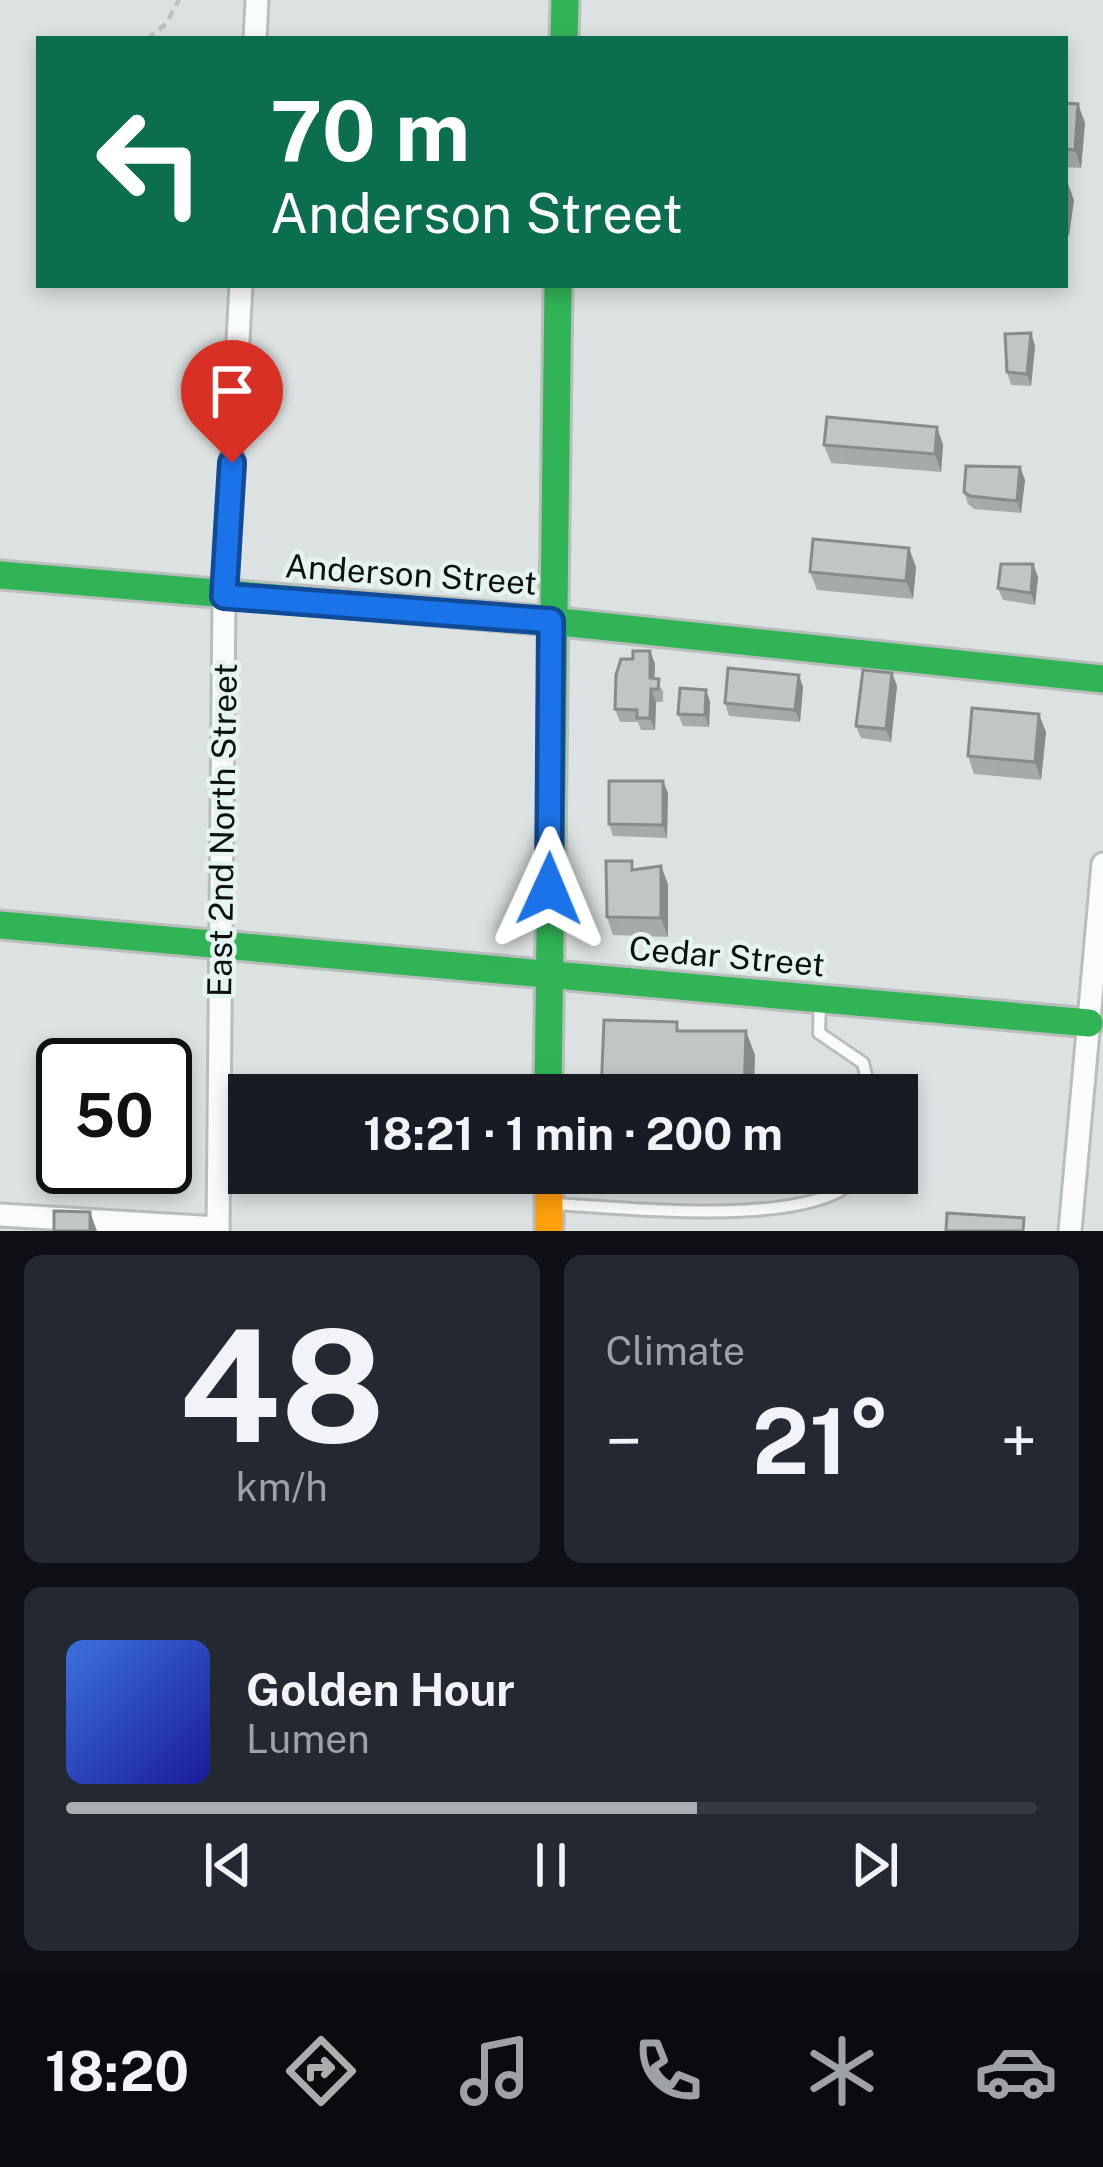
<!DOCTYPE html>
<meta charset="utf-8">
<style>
body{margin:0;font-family:"Public Sans",sans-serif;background:#242831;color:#f1f3f6;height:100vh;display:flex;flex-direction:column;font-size:45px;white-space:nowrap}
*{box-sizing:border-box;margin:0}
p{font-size:39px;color:#9ea1a6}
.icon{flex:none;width:66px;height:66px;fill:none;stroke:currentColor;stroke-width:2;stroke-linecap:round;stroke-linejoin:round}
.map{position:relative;height:1231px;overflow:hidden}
.drawer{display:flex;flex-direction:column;gap:24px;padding:24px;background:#0d0f14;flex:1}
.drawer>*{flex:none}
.guide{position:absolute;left:36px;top:36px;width:1032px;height:252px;border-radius:0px;box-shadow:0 6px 18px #0003;background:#0b6e4f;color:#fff;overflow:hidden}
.speed{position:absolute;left:36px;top:1038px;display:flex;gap:24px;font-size:60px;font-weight:700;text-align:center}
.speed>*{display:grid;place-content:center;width:156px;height:156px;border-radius:50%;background:#171b24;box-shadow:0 6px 18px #0003;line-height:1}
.speed .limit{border:6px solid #111;border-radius:18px;background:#fff;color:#111}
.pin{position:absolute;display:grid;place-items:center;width:102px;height:102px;color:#fff;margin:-123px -51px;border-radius:50% 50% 50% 0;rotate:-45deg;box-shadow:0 0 12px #0007}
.pin .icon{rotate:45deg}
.me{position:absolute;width:132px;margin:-66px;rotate:1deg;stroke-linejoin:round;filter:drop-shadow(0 0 9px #0008)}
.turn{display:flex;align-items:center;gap:42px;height:252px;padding:0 36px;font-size:54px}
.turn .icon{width:156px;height:156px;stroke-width:2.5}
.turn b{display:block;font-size:84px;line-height:102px}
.big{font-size:90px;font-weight:700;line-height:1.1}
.drawer .card{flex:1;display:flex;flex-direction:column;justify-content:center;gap:18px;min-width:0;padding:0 42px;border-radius:18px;background:#242831}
.drawer .dial{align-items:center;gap:0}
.dial b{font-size:156px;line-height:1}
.song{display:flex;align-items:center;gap:36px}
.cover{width:144px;height:144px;border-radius:18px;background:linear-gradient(135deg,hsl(220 70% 55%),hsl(240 70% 35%))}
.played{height:12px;border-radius:6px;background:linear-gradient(90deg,#abaeaf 65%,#363941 65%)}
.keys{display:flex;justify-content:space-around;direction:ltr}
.heat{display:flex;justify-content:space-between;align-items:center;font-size:66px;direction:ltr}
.drawer .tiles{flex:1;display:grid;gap:24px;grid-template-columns:1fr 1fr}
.card:last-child{grid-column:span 2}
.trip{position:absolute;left:228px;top:1074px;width:690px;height:120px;border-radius:0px;background:#171b24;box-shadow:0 6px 18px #0003;font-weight:700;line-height:120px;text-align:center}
.dock{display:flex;height:192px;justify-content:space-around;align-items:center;background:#090b0e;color:#9ea1a6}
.dock .icon{width:84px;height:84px}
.dock .selected{color:#abaeaf}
.dock b{font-size:54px;color:#f1f3f6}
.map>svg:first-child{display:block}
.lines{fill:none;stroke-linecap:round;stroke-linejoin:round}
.lane-casing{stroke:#b9bebd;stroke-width:16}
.street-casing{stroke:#b9bebd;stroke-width:27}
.fast-casing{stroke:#b9bebd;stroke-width:33}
.slow-casing{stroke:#b9bebd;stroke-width:33}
.path{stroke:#bec1c0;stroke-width:4.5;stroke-dasharray:9 6;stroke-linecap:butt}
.lane{stroke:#fafbfa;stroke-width:10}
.street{stroke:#fafbfa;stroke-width:21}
.fast{stroke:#30b455;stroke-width:27}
.slow{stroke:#ff9f0a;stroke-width:27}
.wall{fill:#a5aaaa}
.shaded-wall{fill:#868b8b}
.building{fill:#c0c6c6;stroke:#868b8b;stroke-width:3}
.route-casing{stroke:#114b97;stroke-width:30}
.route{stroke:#1a73e8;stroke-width:21}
.labels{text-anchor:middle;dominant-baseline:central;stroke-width:9;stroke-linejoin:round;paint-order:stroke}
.street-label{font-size:33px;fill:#0c1110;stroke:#e5f4f1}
</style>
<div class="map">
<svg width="1103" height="1231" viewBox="0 0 1103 1231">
<rect width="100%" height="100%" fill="#dce2e1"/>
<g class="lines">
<g class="lane-casing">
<g id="lane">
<path d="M820 1000 819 1033 863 1063 871 1095"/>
<path d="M552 1204C621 1207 823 1231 860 1173"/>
</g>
</g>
<g class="street-casing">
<g id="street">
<path d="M255 39 257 0"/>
<path d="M0 1215 218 1228"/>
<path d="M218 1231 224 596 241 285"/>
<path d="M1070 1231 1103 864"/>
</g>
</g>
<g class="fast-casing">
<g id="fast">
<path d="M564 39 565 0"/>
<path d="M0 575 551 621 1103 679"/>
<path d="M0 925 1089 1023"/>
<path d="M548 1095 558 285"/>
</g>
</g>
<g class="slow-casing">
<path id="slow" d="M549 1173V1231"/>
</g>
<path class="path" d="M147 39 166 24 179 0"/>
<use href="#lane" class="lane"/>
<use href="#street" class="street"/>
<use href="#fast" class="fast"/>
<use href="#slow" class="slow"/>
</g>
<g class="wall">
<path d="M1065 103 1078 104 1085 123 1081 168 1065 167Z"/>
<path d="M1031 333 1035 346 1031 386 1011 385 1007 372Z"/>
<path d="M937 427 943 445 941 472 831 463 824 445Z"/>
<path d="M1020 467 1025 480 1021 513 974 509 968 504 964 492Z"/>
<path d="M1033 564 1038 577 1035 605 1003 600 998 588Z"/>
<path d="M916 567 913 599 817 590 810 572Z"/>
<path d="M650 651 655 664 654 678 663 691V702H656L655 730H641L638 722H620L615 709 633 659Z"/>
<path d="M892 673 897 686 891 742 861 738 856 726Z"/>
<path d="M803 687 800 722 729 716 725 703Z"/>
<path d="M706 690 710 702 709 727 683 726 678 714Z"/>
<path d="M1046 732 1041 780 974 774 968 756Z"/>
<path d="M663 781 668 793 667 838 613 836 609 824Z"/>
<path d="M635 870 668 884V937L613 935 607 917Z"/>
</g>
<g class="shaded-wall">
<path d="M1078 104 1085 123 1081 168 1075 150Z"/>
<path d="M1067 181 1074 200 1069 237 1065 225Z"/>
<path d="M1031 333 1035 346 1031 386 1027 374Z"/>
<path d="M937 427 943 445 941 472 935 454Z"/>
<path d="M1020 467 1025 480 1021 513 1017 501Z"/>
<path d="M909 548 916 567 913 599 906 581Z"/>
<path d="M1033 564 1038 577 1035 605 1031 593Z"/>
<path d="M650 651 655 664 654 691 650 678Z"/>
<path d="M892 673 897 686 891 742 886 729Z"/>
<path d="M799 675 803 687 800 722 795 710Z"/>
<path d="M651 689 656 702 655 730 650 718Z"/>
<path d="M706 690 710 702 709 727 705 715Z"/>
<path d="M1039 714 1046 732 1041 780 1035 762Z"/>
<path d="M663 781 668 793 667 838 663 825Z"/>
<path d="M661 866 668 884V937L661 918Z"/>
<path d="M746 1031 755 1055 754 1095H744Z"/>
<path d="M90 1212 97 1231H90Z"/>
</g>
<g class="building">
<path d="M1065 103 1078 104 1075 150 1065 149Z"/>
<path d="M1031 333 1027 374 1007 372 1005 334Z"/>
<path d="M827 417 937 427 935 454 824 445Z"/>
<path d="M966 466 1020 467 1017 501 970 496 964 492Z"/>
<path d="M813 539 909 548 906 581 810 572Z"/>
<path d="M1001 564H1033L1031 593 998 588Z"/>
<path d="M633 651H650V678L659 679 658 689H651L650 718H637V710L615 709 616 675 621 659H633Z"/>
<path d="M728 668 799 675 795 710 725 703Z"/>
<path d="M863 670 892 673 886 729 856 726Z"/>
<path d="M680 688 706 690 705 715 678 714Z"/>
<path d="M972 708 1039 714 1035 762 968 756Z"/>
<path d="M609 781H663V825L609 824Z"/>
<path d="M606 861H632V870L661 866V918L607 917Z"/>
<path d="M604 1020 677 1022V1031H746L744 1095H601Z"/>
<path d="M54 1211 90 1212V1231H54Z"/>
<path d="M947 1213 1024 1218 1023 1231H946Z"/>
</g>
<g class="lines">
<g class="route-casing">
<path id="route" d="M232 463 224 596 551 621 549 889"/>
</g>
<use href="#route" class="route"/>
</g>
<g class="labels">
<g class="street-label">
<text transform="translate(411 574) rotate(4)">Anderson Street</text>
<text transform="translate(222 830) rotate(-89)">East 2nd North Street</text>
<text transform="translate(727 956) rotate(5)">Cedar Street</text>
</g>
</g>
</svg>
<div class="speed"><div class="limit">50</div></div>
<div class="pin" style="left:232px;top:463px;background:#d93025"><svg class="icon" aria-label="arrive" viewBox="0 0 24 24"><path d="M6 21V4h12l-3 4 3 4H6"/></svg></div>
<svg class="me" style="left:549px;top:889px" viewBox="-20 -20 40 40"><path d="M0-17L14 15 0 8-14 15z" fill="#1a73e8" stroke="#fff" stroke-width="4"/></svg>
<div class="trip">18:21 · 1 min · 200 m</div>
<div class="guide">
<div class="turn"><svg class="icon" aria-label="left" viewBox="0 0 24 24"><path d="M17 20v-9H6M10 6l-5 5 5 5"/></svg><div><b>70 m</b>Anderson Street</div></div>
</div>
</div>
<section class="drawer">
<div class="tiles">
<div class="card dial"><b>48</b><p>km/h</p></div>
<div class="card"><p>Climate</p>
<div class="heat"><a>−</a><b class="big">21°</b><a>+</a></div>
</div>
<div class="card">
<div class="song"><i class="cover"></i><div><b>Golden Hour</b><p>Lumen</p></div></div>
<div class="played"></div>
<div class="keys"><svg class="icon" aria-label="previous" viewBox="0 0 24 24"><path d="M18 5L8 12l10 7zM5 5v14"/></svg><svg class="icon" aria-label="pause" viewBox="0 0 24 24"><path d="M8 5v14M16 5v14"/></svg><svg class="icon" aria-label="next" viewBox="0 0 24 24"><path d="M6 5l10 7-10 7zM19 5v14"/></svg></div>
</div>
</div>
</section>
<nav class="dock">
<b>18:20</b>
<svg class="icon selected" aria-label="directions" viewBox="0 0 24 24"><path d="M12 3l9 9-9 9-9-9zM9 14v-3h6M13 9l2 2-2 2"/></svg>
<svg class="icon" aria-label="music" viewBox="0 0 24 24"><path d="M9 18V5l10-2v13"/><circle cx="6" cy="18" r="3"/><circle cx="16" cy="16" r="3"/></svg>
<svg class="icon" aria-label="phone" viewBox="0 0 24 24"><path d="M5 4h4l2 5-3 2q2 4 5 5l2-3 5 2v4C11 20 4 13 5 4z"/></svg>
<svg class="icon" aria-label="climate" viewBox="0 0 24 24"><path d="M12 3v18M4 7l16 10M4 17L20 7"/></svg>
<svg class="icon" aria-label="car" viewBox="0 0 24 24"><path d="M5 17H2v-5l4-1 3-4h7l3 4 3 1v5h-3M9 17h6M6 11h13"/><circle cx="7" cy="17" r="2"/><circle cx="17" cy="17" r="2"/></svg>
</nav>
